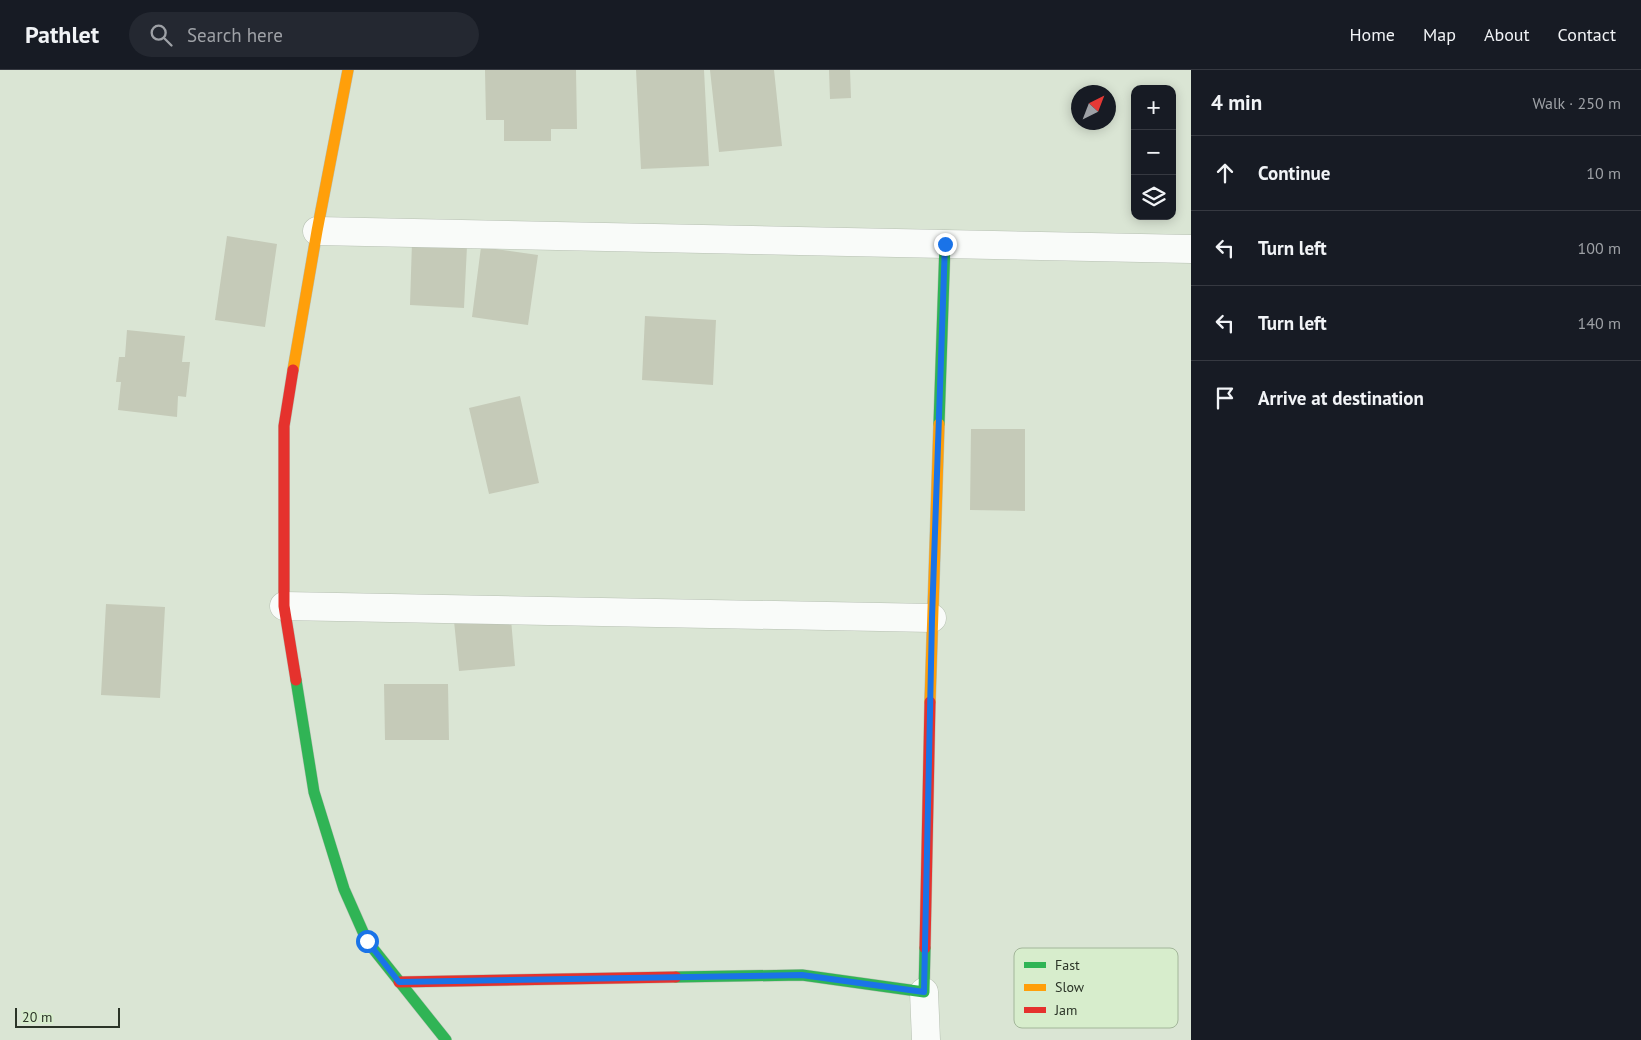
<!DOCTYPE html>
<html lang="en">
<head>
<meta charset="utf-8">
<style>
	:root { --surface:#171b24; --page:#242831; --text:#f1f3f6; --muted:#9ea1a6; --line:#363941 }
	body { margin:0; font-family:"PT Sans",sans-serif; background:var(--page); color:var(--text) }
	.controls { position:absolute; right:15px; top:15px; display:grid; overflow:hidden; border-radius:10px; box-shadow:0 2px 12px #0003 }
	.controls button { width:45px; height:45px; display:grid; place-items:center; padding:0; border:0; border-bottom:1px solid var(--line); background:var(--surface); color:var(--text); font:25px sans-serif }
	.compass { position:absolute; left:1071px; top:15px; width:45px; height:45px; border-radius:50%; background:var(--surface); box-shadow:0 2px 12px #0003; rotate:42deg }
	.scale { position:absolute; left:15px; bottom:12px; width:105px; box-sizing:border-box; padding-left:5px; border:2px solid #2b3427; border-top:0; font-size:14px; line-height:18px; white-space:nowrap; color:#2b3427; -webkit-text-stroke:4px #d7edcc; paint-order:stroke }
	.stop { position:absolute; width:15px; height:15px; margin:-11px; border:4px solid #1a73e8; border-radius:50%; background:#fff }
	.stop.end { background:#1a73e8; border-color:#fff; box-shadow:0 1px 5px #0008 }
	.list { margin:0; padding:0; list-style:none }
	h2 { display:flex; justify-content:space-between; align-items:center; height:65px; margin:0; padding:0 20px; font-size:21px }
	h2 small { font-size:16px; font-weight:400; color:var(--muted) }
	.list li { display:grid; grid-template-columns:32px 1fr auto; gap:15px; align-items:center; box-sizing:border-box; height:75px; padding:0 20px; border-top:1px solid var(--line) }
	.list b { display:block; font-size:19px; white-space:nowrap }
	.list em { font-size:16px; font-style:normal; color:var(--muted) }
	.icon { flex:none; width:28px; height:28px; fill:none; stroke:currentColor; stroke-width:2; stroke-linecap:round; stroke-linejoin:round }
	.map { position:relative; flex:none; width:1191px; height:970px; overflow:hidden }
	header { display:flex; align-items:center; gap:30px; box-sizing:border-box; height:70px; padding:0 25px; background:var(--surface); border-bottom:1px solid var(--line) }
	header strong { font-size:24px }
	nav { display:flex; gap:28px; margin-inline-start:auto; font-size:18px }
	.search { width:350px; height:45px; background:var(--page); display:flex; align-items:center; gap:12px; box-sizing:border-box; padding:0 18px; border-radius:28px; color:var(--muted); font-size:19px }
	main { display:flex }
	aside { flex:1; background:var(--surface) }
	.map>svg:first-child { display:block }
	.building { fill:#c5cab8 }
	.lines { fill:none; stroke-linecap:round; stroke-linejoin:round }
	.street-casing { stroke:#b7c0b3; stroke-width:29 }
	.fast-casing { stroke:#b7c0b3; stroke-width:12 }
	.slow-casing { stroke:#b7c0b3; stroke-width:12 }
	.jam-casing { stroke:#b7c0b3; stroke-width:12 }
	.street { stroke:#f9fbf9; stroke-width:28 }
	.fast { stroke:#30b455; stroke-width:11 }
	.slow { stroke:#ff9f0a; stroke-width:11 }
	.jam { stroke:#e5322d; stroke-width:11 }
	.route { stroke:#1a73e8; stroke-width:6 }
	.key { fill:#d7edcc; stroke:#a3b69a; stroke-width:1 }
	.key-label { font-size:14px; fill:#2b3427 }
</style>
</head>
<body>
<header>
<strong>Pathlet</strong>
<div class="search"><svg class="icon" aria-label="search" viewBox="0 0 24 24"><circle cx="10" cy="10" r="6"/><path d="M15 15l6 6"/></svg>Search here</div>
<nav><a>Home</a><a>Map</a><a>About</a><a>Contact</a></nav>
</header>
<main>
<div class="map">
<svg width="1191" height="970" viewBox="0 0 1191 970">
	<rect width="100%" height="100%" fill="#dae5d4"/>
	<path class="building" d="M485,0H576L577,59H551V71H504V50H486Z
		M636,0H704L709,96L641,99Z
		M710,0H774L782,76L719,82Z
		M829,0H850L851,28L830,29Z
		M227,166L277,174L265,257L215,250Z
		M412,172L467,176L464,238L410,235Z
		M481,177L538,185L528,255L472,247Z
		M645,246L716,250L713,315L642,310Z
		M127,260L185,266L182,292H190L186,327L178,326L177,347L118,340L121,312H116L119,287H125Z
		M520,326L539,413L489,424L469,338Z
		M971,359H1025V441L970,440Z
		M509,526L515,596L459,601L452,531Z
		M106,534L165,537L160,628L101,625Z
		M384,614H448L449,670H385Z"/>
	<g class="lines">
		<g class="street-casing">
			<path id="street" d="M317,161L1191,179
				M284,536L932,548
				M924,922L926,970"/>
		</g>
		<g class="fast-casing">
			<path id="fast" d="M939,354L945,174
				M296,610L314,722L344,819L367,871L446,970
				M676,907L802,905L924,922L925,878"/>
		</g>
		<g class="slow-casing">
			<path id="slow" d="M293,300L317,161L348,0
				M930,632L939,354"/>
		</g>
		<g class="jam-casing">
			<path id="jam" d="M293,300L284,356V536L296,610
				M925,878L930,632
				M399,912L676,907"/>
		</g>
		<use href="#street" class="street"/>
		<use href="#fast" class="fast"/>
		<use href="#slow" class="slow"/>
		<use href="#jam" class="jam"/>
	</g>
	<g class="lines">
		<path class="route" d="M367,871L399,912L802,905L924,922L932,548L945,174"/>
	</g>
	<rect x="1014" y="878" width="164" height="80" rx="8" class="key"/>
	<rect x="1024" y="892" width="22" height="6" fill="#30b455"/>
	<rect x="1024" y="914" width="22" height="7" fill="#ff9f0a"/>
	<rect x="1024" y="937" width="22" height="6" fill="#e5322d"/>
	<g class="key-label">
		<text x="1055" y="900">Fast</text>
		<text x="1055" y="922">Slow</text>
		<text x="1055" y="945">Jam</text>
	</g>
</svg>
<div class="controls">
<button>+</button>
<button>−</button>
<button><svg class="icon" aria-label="layers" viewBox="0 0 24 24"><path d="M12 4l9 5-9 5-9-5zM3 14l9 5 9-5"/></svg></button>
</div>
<svg class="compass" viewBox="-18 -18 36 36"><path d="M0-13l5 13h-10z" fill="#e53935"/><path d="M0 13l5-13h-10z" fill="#9ea1a6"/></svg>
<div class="scale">20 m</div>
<div class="stop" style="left:367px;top:871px"></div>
<div class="stop end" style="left:945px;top:174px"></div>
</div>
<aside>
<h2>4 min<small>Walk · 250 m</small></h2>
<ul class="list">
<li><svg class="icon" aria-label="ahead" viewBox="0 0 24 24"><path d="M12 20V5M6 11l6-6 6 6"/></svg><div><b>Continue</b></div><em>10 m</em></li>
<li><svg class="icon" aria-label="left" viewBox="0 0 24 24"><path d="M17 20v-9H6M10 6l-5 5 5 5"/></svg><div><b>Turn left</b></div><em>100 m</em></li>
<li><svg class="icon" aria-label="left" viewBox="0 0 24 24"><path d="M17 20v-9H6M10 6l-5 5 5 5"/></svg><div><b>Turn left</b></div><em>140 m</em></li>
<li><svg class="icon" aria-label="arrive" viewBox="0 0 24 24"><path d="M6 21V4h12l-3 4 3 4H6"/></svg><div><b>Arrive at destination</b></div></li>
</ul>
</aside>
</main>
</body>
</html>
